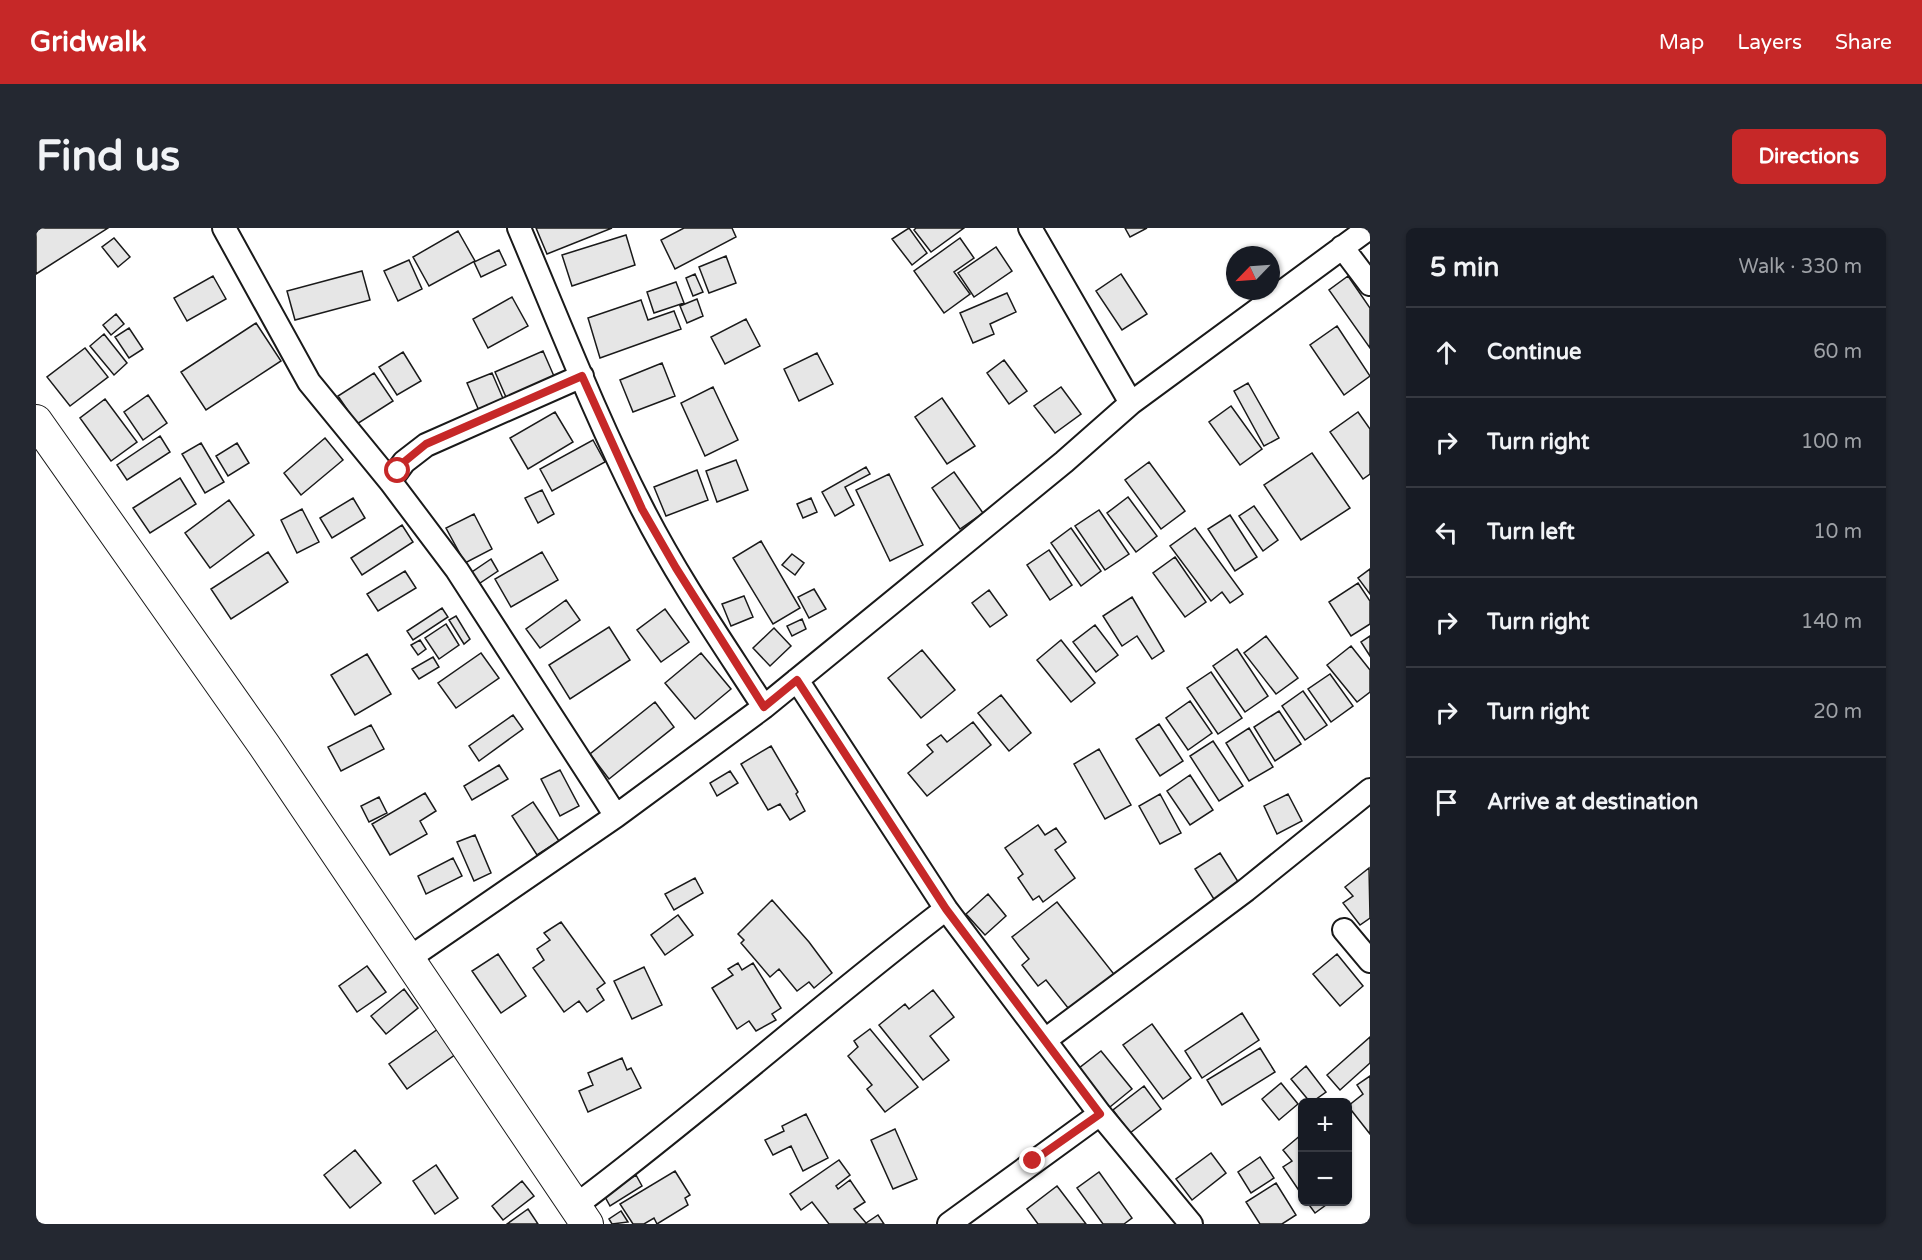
<!DOCTYPE html>
<html lang="en">
<head>
<meta charset="utf-8">
<style>
	:root { --surface:#171b24; --page:#242831; --text:#f1f3f6; --muted:#9ea1a6; --line:#363941; --accent:#c62828 }
	body { margin:0; font-family:"Varela Round",sans-serif; background:var(--page); color:var(--text) }
	.controls { position:absolute; right:18px; bottom:18px; display:grid; overflow:hidden; border-radius:9px; box-shadow:0 2px 4px #0004 }
	.controls button { width:54px; height:54px; display:grid; place-items:center; padding:0; border:0; border-bottom:2px solid var(--line); background:var(--surface); color:var(--text); font:30px sans-serif }
	.compass { position:absolute; left:1190px; top:18px; width:54px; height:54px; border-radius:50%; background:var(--surface); box-shadow:0 2px 4px #0004; rotate:245deg }
	.stop { position:absolute; width:18px; height:18px; margin:-14px; border:4px solid #c62828; border-radius:50%; background:#fff }
	.stop.end { background:#c62828; border-color:#fff; box-shadow:0 2px 6px #0008 }
	.list { margin:0; padding:0; list-style:none }
	h2 { display:flex; justify-content:space-between; align-items:center; height:78px; margin:0; padding:0 24px; font-size:26px }
	h2 small { font-size:20px; font-weight:400; color:var(--muted) }
	.list li { display:grid; grid-template-columns:39px 1fr auto; gap:18px; align-items:center; box-sizing:border-box; height:90px; padding:0 24px; border-top:2px solid var(--line) }
	.list b { display:block; font-size:22px; white-space:nowrap }
	.list em { font-size:20px; font-style:normal; color:var(--muted) }
	.icon { flex:none; width:33px; height:33px; fill:none; stroke:currentColor; stroke-width:2; stroke-linecap:round; stroke-linejoin:round }
	.map { position:relative; flex:none; width:1334px; height:996px; overflow:hidden; border-radius:9px }
	header { display:flex; align-items:center; gap:36px; box-sizing:border-box; height:84px; padding:0 30px; background:var(--accent); color:#fff }
	header strong { font-size:28px }
	nav { display:flex; gap:33px; margin-inline-start:auto; font-size:21px }
	.intro { display:flex; align-items:center; justify-content:space-between; box-sizing:border-box; height:144px; padding:0 36px }
	h1 { margin:0; font-size:42px }
	.button { padding:15px 27px; border-radius:9px; background:var(--accent); color:#fff; font-size:21px; font-weight:700 }
	main { display:flex; gap:36px; padding:0 36px }
	aside { flex:1; background:var(--surface); border-radius:9px; box-shadow:0 2px 4px #0004 }
	.map>svg:first-child { display:block }
	.building { fill:#e6e6e6; stroke:#1a1a1a; stroke-width:1.5 }
	.lines { fill:none; stroke-linecap:round; stroke-linejoin:round }
	.street-casing { stroke:#1a1a1a; stroke-width:26 }
	.secondary-casing { stroke:#1a1a1a; stroke-width:34 }
	.street { stroke:#fff; stroke-width:22 }
	.secondary { stroke:#fff; stroke-width:32 }
	.route { stroke:#c62828; stroke-width:8 }
</style>
</head>
<body>
<header>
<strong>Gridwalk</strong>
<nav><a>Map</a><a>Layers</a><a>Share</a></nav>
</header>
<div class="intro"><h1>Find us</h1><a class="button">Directions</a></div>
<main>
<div class="map">
<svg width="1334" height="996" viewBox="0 0 1334 996">
	<rect width="100%" height="100%" fill="#fff"/>
	<path class="building" d="M0,0H72L0,46Z
		M500,0H576L511,26Z
		M648,0H696L700,9L639,41L625,12Z
		M873,0L891,25L876,37L856,11Z
		M880,0H928L895,24L878,2Z
		M1089,0H1111L1094,9Z
		M422,3L439,33L393,58L377,29Z
		M590,7L599,37L536,58L526,27Z
		M78,10L94,29L82,39L66,19Z
		M924,10L938,30L918,44L934,66L908,85L878,43Z
		M960,19L976,43L938,69L922,45Z
		M463,22L470,37L445,49L438,34Z
		M690,28L700,55L673,65L663,39Z
		M373,32L386,61L362,73L348,43Z
		M326,43L334,72L259,92L251,63Z
		M659,46L667,64L657,68L650,50Z
		M1085,46L1111,86L1086,102L1060,63Z
		M177,48L190,71L151,93L138,70Z
		M1312,48L1334,80V120L1293,62Z
		M640,54L648,75L618,85L611,64Z
		M971,65L980,84L954,96L958,106L937,115L924,85Z
		M476,69L492,98L452,120L437,91Z
		M661,71L667,88L651,95L644,78Z
		M605,72L612,92L638,83L645,101L564,130L552,90Z
		M80,86L88,96L75,107L67,97Z
		M710,91L724,118L689,136L675,109Z
		M220,95L245,133L170,182L145,144Z
		M1301,98L1334,148L1308,167L1274,117Z
		M93,100L107,121L93,130L79,109Z
		M68,106L91,135L78,147L54,118Z
		M49,120L72,149L34,178L11,149Z
		M507,123L521,155L473,176L459,144Z
		M367,124L385,153L361,167L343,139Z
		M781,125L797,156L763,173L748,141Z
		M968,132L991,163L973,176L951,145Z
		M626,135L639,168L597,184L584,152Z
		M338,145L357,173L321,196L302,168Z
		M456,145L469,175L444,185L431,155Z
		M1212,155L1243,210L1228,218L1198,163Z
		M677,159L702,212L669,228L645,175Z
		M1025,159L1045,186L1019,205L998,178Z
		M112,167L131,195L107,212L88,184Z
		M906,170L939,218L911,236L879,189Z
		M69,171L101,214L75,233L44,190Z
		M1195,178L1226,221L1204,237L1173,194Z
		M519,184L537,214L492,241L474,210Z
		M1322,184L1334,201V246L1327,251L1294,204Z
		M124,208L134,224L91,252L81,237Z
		M289,210L307,232L265,267L248,245Z
		M557,212L569,234L516,263L504,241Z
		M165,215L188,254L169,265L146,226Z
		M201,215L213,235L192,248L180,228Z
		M1276,225L1314,280L1265,312L1228,257Z
		M700,232L712,262L681,274L670,243Z
		M1113,234L1149,283L1125,301L1089,252Z
		M830,239L834,246L809,259L818,277L799,288L786,264Z
		M661,242L672,272L630,288L618,259Z
		M918,244L947,285L924,301L896,260Z
		M853,246L887,317L854,333L820,262Z
		M144,250L160,276L114,305L97,280Z
		M506,262L518,286L502,295L489,270Z
		M1092,269L1121,308L1100,324L1071,285Z
		M317,270L329,290L296,310L284,290Z
		M775,270L781,284L767,290L761,276Z
		M193,272L218,307L174,340L149,305Z
		M1218,278L1242,312L1227,323L1203,288Z
		M266,281L283,314L261,325L245,292Z
		M1063,282L1093,326L1069,342L1039,298Z
		M438,286L456,321L429,335L410,300Z
		M1194,287L1221,329L1199,343L1172,301Z
		M366,297L377,314L326,347L315,330Z
		M1035,300L1065,343L1045,358L1015,315Z
		M1159,300L1207,366L1194,375L1186,364L1175,373L1134,318Z
		M725,313L764,380L737,396L697,330Z
		M1013,322L1036,357L1014,372L991,337Z
		M232,324L252,354L195,391L175,361Z
		M506,324L522,352L475,379L459,351Z
		M756,326L768,335L759,347L746,337Z
		M1139,329L1170,374L1149,389L1117,345Z
		M455,331L462,343L441,357L433,346Z
		M1334,341V366L1322,350Z
		M369,343L380,360L342,383L331,366Z
		M1322,355L1334,373V396L1315,408L1293,374Z
		M778,361L790,381L773,390L762,369Z
		M953,362L971,387L954,399L936,375Z
		M708,368L717,389L695,398L686,376Z
		M1096,369L1128,423L1116,431L1101,408L1086,418L1067,388Z
		M530,372L544,392L504,420L490,401Z
		M406,380L412,389L377,412L371,403Z
		M629,381L653,414L625,434L601,402Z
		M420,388L434,411L428,416L413,392Z
		M766,391L770,401L756,408L751,398Z
		M410,396L423,417L403,431L389,410Z
		M1059,397L1082,427L1060,444L1037,414Z
		M573,399L594,432L534,471L513,437Z
		M738,400L755,418L734,438L717,420Z
		M1230,408L1262,450L1240,466L1208,425Z
		M1334,408V428L1325,414Z
		M384,412L390,421L382,427L375,417Z
		M1025,412L1059,455L1035,474L1001,432Z
		M1315,418L1334,442V464L1321,474L1291,437Z
		M1201,421L1232,468L1209,484L1177,438Z
		M886,422L919,462L885,490L852,450Z
		M445,425L463,450L420,480L402,455Z
		M665,425L695,461L659,491L629,455Z
		M331,426L355,466L319,487L295,447Z
		M397,429L403,439L383,451L376,441Z
		M1175,444L1206,490L1182,506L1151,460Z
		M1294,446L1317,478L1295,494L1272,461Z
		M1267,463L1291,497L1269,512L1246,478Z
		M965,467L995,505L973,523L942,485Z
		M1154,473L1176,505L1152,522L1130,490Z
		M619,474L638,499L573,551L554,526Z
		M1243,483L1265,516L1239,533L1218,499Z
		M477,487L487,501L443,533L433,518Z
		M937,494L955,517L891,568L872,545L897,524L891,517L905,507L911,514Z
		M1123,496L1147,533L1124,548L1100,511Z
		M335,497L348,521L305,543L292,519Z
		M1213,500L1237,539L1213,553L1190,515Z
		M1177,513L1207,558L1183,573L1154,528Z
		M735,518L762,564L760,566L769,583L754,592L744,576L732,582L705,536Z
		M1063,521L1095,577L1069,591L1038,536Z
		M463,537L472,551L436,572L428,558Z
		M524,542L543,578L524,588L505,551Z
		M694,543L702,555L681,568L674,555Z
		M1154,547L1177,582L1154,597L1131,563Z
		M389,565L400,583L384,593L391,606L354,627L336,596Z
		M1124,566L1145,605L1124,616L1103,578Z
		M1252,566L1266,593L1241,606L1228,578Z
		M343,569L351,585L333,594L325,578Z
		M497,574L523,613L501,627L476,588Z
		M1002,597L1009,607L1020,600L1030,614L1019,622L1039,650L1007,674L1003,668L997,672L982,650L987,646L969,620Z
		M439,607L455,645L438,653L421,614Z
		M1184,625L1206,660L1181,676L1159,641Z
		M417,630L426,648L390,666L382,648Z
		M1333,640L1334,690L1324,697L1307,675L1317,668L1309,659Z
		M659,650L667,665L638,682L629,666Z
		M952,666L970,688L949,707L930,686Z
		M736,672L773,714L796,745L778,760L773,754L761,763L743,741L734,749L705,715L708,712L702,706Z
		M1021,674L1081,750L1036,785L1010,752L1002,758L986,737L993,731L976,709Z
		M642,687L657,707L629,727L615,707Z
		M525,694L569,755L561,761L568,772L551,784L543,773L528,784L497,740L508,732L501,721L514,712L508,705Z
		M462,726L490,768L465,785L436,743Z
		M1301,726L1327,758L1304,778L1277,746Z
		M702,735L706,742L717,735L745,780L736,786L740,792L720,803L713,793L701,801L676,760L697,747L692,741Z
		M331,738L350,764L321,784L303,758Z
		M608,739L626,777L596,791L578,753Z
		M368,761L382,780L350,806L335,788Z
		M897,762L918,789L894,808L913,832L887,852L843,797L869,776L873,781Z
		M1206,785L1223,812L1166,850L1149,823Z
		M1116,796L1155,850L1127,871L1087,817Z
		M402,801L420,826L371,861L353,836Z
		M834,801L882,859L849,884L831,861L836,857L812,828L822,819L818,813Z
		M1334,809V835L1304,862L1291,847Z
		M1224,820L1239,844L1186,877L1171,852Z
		M1065,823L1096,861L1069,883L1038,844Z
		M586,830L591,842L595,840L605,860L552,884L543,863L557,857L552,845Z
		M1270,838L1290,864L1276,874H1274L1255,851Z
		M1334,848V906L1312,878L1327,866L1321,857Z
		M1245,855L1262,876L1243,892L1226,871Z
		M1108,858L1125,881L1094,905L1077,882Z
		M770,886L792,930L767,943L755,918L737,927L729,912L748,903L746,898Z
		M859,901L881,951L857,961L835,912Z
		M1266,906V967L1247,939L1256,933L1247,922Z
		M319,922L345,955L314,980L288,947Z
		M1175,925L1190,945L1156,972L1140,951Z
		M1224,929L1238,950L1215,965L1202,944Z
		M803,932L814,947L800,958L802,961L814,952L829,974L818,981L830,995L842,987L848,996H793L776,974L765,982L754,966Z
		M400,937L422,970L399,986L377,953Z
		M639,943L654,967L649,970L652,977L621,996L618,990L608,996H597L584,976Z
		M1063,944L1096,990L1088,996H1067L1041,960Z
		M600,947L606,958L574,978L568,967Z
		M486,953L498,968L467,992L456,978Z
		M1240,955L1260,987L1246,996H1224L1210,974Z
		M1021,958L1050,996H1002L991,981Z
		M1271,974H1294L1279,985Z
		M492,981L502,996H471Z
		M585,983L592,994L576,996L573,991Z"/>
	<g class="lines">
		<g class="street-casing">
			<path id="street" d="M188,0L273,154L354,253L421,342L580,588
				M483,0C523,94 560,190 606,280C641,349 686,414 728,479
				M994,0L1095,175
				M1306,19L1334,56
				M354,253L368,234L390,217L546,148
				M761,452L910,681L1064,886L1155,996
				M1308,702L1334,733
				M372,731L580,588L728,479L1028,234L1095,175L1333,0
				M1009,812L1210,662L1334,562
				M539,978C666,883 784,777 910,681
				M913,996L1064,886"/>
		</g>
		<g class="secondary-casing">
			<path id="secondary" d="M0,193L228,517L551,996"/>
		</g>
		<use href="#street" class="street"/>
		<use href="#secondary" class="secondary"/>
	</g>
	<g class="lines">
		<path class="route" d="M362,243L368,234L390,216L546,148L606,281L640,340L728,479L761,452L910,681L1064,886L997,933"/>
	</g>
</svg>
<div class="controls">
<button>+</button>
<button>−</button>
</div>
<svg class="compass" viewBox="-18 -18 36 36"><path d="M0-13l5 13h-10z" fill="#e53935"/><path d="M0 13l5-13h-10z" fill="#9ea1a6"/></svg>
<div class="stop" style="left:362px;top:243px"></div>
<div class="stop end" style="left:997px;top:933px"></div>
</div>
<aside>
<h2>5 min<small>Walk · 330 m</small></h2>
<ul class="list">
<li><svg class="icon" aria-label="ahead" viewBox="0 0 24 24"><path d="M12 20V5M6 11l6-6 6 6"/></svg><div><b>Continue</b></div><em>60 m</em></li>
<li><svg class="icon" aria-label="right" viewBox="0 0 24 24"><path d="M7 20v-9h11M14 6l5 5-5 5"/></svg><div><b>Turn right</b></div><em>100 m</em></li>
<li><svg class="icon" aria-label="left" viewBox="0 0 24 24"><path d="M17 20v-9H6M10 6l-5 5 5 5"/></svg><div><b>Turn left</b></div><em>10 m</em></li>
<li><svg class="icon" aria-label="right" viewBox="0 0 24 24"><path d="M7 20v-9h11M14 6l5 5-5 5"/></svg><div><b>Turn right</b></div><em>140 m</em></li>
<li><svg class="icon" aria-label="right" viewBox="0 0 24 24"><path d="M7 20v-9h11M14 6l5 5-5 5"/></svg><div><b>Turn right</b></div><em>20 m</em></li>
<li><svg class="icon" aria-label="arrive" viewBox="0 0 24 24"><path d="M6 21V4h12l-3 4 3 4H6"/></svg><div><b>Arrive at destination</b></div></li>
</ul>
</aside>
</main>
</body>
</html>
